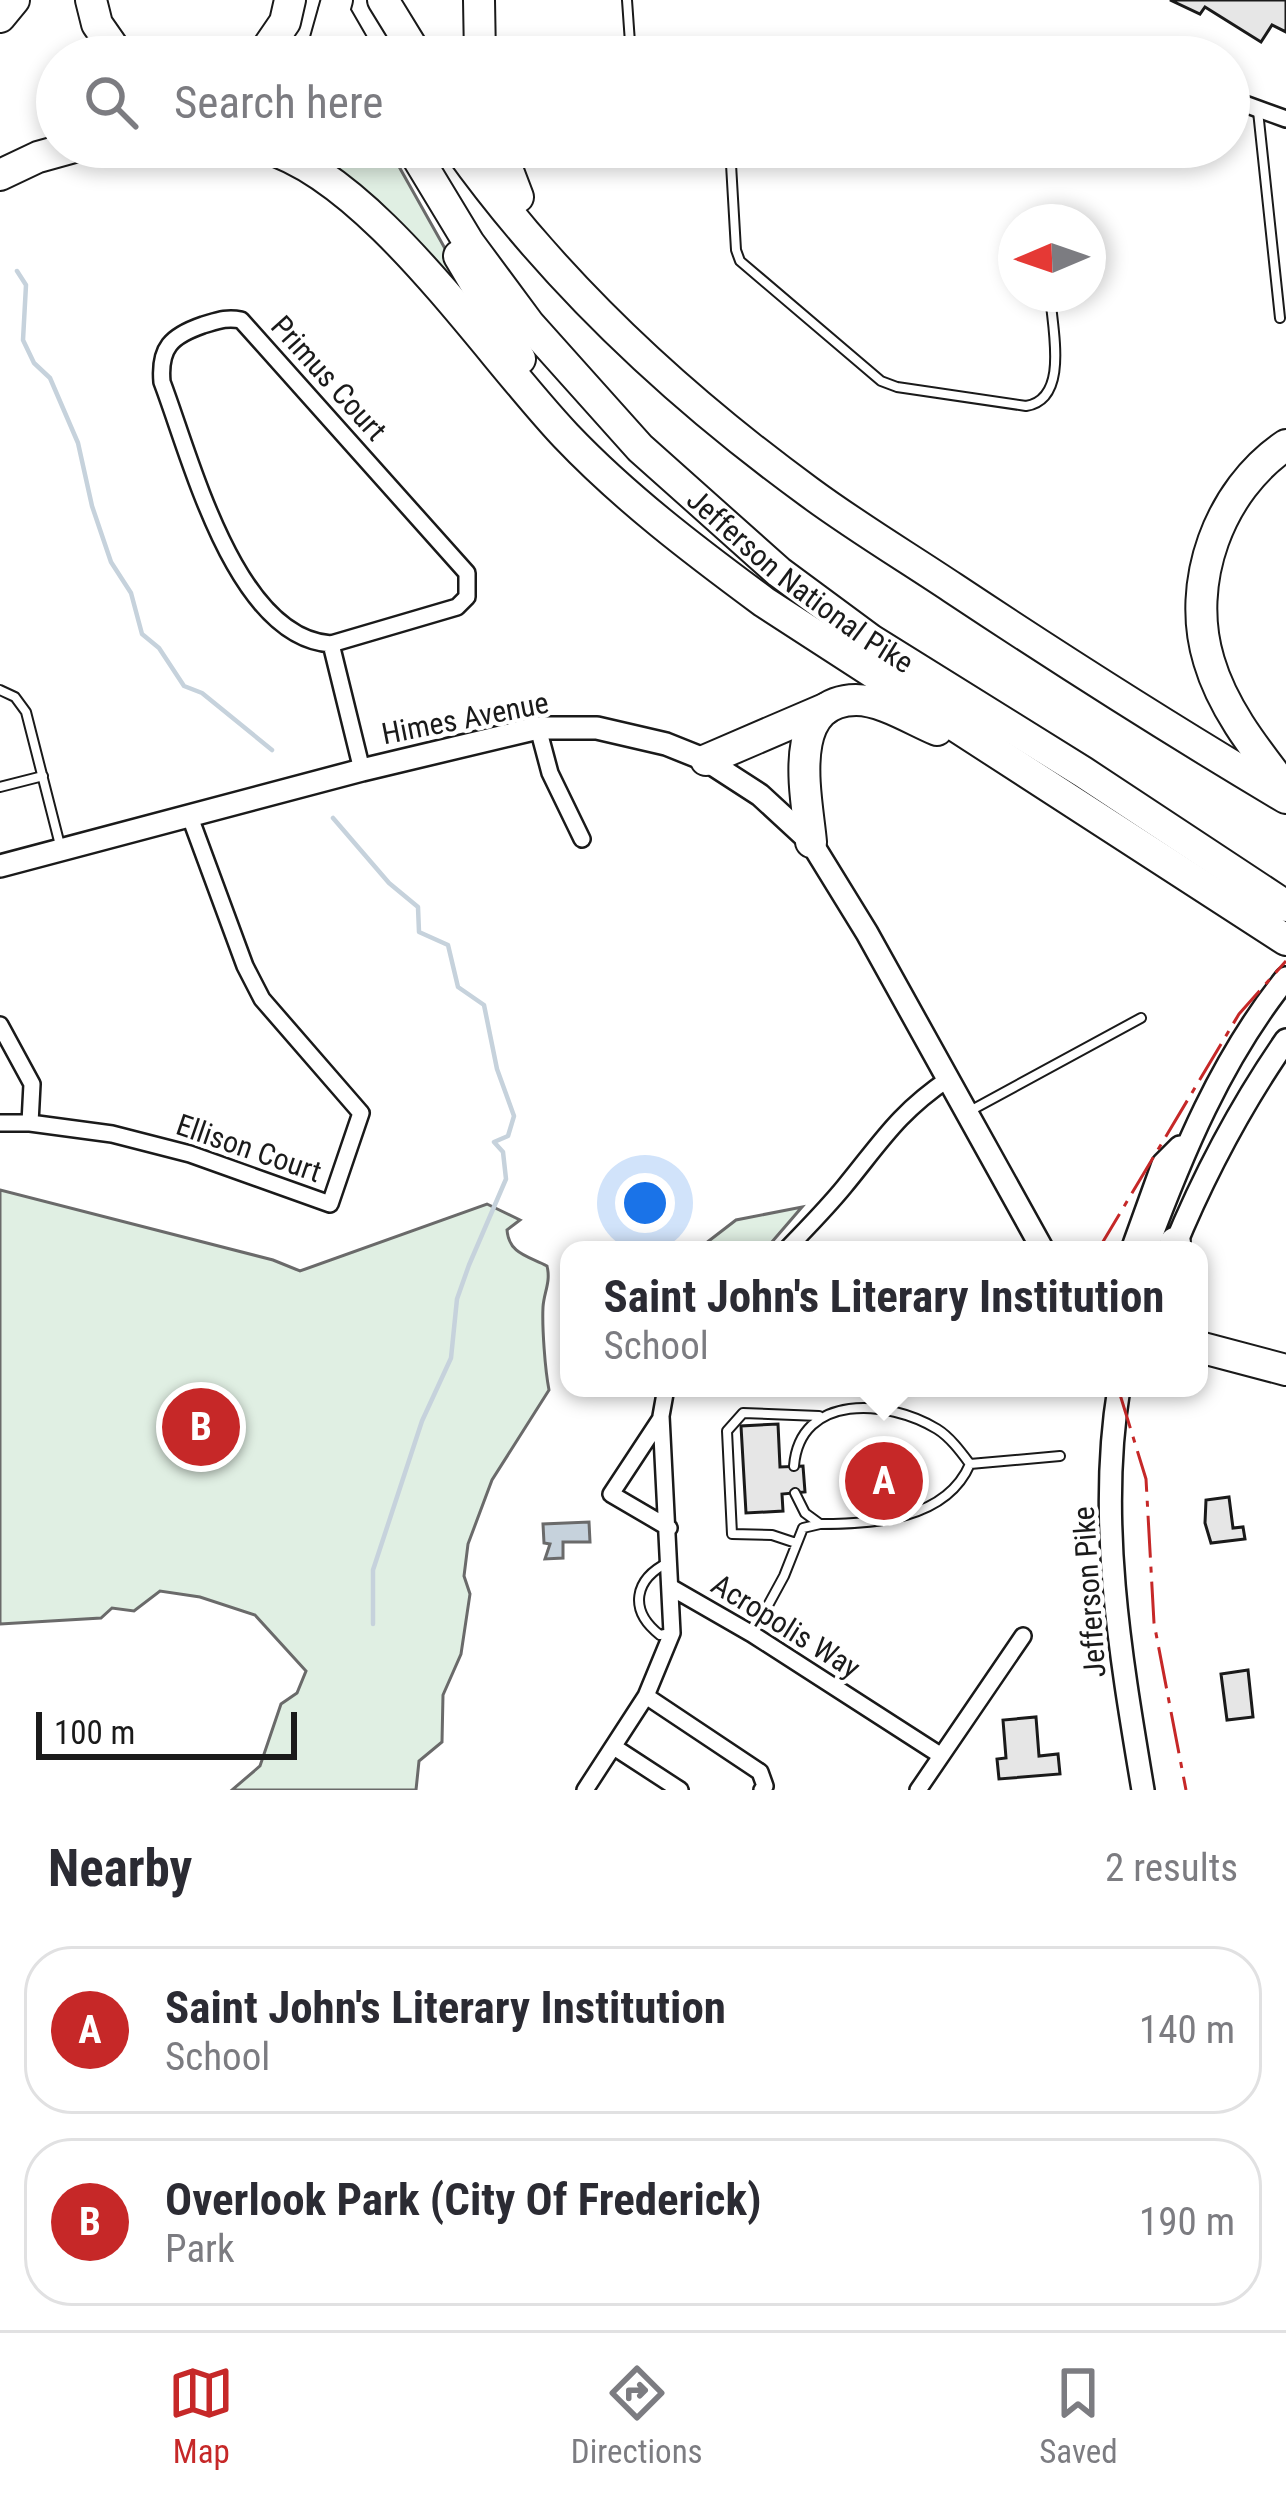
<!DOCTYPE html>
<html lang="en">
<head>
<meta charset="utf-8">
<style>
	:root { --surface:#fff; --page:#f7f7f7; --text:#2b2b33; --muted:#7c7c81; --line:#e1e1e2; --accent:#c62828 }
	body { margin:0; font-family:"Roboto Condensed",sans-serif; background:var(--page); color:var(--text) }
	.compass { position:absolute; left:998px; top:204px; width:108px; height:108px; border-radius:50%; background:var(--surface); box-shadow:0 6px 18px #0003; rotate:268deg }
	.scale { position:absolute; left:36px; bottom:30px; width:261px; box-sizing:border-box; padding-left:12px; border:6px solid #1a1a1a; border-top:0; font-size:33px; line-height:42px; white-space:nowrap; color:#1a1a1a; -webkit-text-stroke:9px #fff; paint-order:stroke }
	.you { position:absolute; left:645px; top:1203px; width:42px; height:42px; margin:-30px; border:9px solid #fff; border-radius:50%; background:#1a73e8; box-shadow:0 0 0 18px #1a73e833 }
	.badge { display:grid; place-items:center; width:78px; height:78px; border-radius:50%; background:var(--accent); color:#fff; font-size:39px; font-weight:700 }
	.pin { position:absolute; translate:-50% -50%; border:6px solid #fff; box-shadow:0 3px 12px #0006 }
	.popup { position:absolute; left:560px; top:1241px; width:648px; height:156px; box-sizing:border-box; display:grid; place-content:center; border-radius:24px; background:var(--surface); filter:drop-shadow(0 3px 9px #0005); font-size:39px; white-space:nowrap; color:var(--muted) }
	.popup b { font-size:45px; color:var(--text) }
	.popup::after { content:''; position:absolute; left:50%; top:100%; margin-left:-24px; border:24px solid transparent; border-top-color:var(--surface) }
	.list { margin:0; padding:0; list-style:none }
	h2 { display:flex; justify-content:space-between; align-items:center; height:156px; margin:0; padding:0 48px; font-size:51px }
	h2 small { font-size:39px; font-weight:400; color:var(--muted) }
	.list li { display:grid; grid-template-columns:78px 1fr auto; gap:36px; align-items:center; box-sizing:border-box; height:168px; margin:0 24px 24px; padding:0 24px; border:3px solid var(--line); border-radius:48px }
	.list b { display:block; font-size:45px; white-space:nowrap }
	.list p { margin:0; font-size:39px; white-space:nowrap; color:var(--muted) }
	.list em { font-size:39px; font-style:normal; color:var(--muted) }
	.icon { flex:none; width:66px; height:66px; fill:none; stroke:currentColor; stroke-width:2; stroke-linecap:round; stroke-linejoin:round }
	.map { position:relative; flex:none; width:1286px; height:1790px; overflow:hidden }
	.search { position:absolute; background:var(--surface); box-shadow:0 6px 18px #0003; left:36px; right:36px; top:36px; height:132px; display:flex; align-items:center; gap:30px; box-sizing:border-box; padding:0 42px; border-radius:66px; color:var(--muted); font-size:45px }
	.sheet { height:540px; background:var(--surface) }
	nav { display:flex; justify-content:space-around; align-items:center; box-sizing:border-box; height:168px; border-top:3px solid var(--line); background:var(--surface); font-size:33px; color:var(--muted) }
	nav a { display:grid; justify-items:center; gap:6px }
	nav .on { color:var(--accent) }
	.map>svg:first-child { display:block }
	.green { fill:#e0efe3; stroke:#6a6a6a; stroke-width:3 }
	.water { fill:#c6d2dc; stroke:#6a6a6a; stroke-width:3 }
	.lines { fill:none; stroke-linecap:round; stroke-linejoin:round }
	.stream { stroke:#c6d2dc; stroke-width:4.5 }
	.building { fill:#e6e6e6; stroke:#1a1a1a; stroke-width:3 }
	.lane-casing { stroke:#1a1a1a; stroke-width:12 }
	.street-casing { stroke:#1a1a1a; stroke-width:20 }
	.secondary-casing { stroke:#1a1a1a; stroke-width:26 }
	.highway-casing { stroke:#1a1a1a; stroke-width:34 }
	.lane { stroke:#fff; stroke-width:8 }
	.street { stroke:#fff; stroke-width:15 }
	.secondary { stroke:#fff; stroke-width:21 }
	.highway { stroke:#fff; stroke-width:30 }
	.power { stroke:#c62828; stroke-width:3; stroke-dasharray:42 9 6 9; stroke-linecap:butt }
	.labels { text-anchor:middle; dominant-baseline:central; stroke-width:9; stroke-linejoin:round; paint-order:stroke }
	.street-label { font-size:30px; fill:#1a1a1a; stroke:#fff }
</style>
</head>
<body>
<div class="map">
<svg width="1286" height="1790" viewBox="0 0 1286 1790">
	<rect width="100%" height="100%" fill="#fff"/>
	<path class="green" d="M283,147H388L502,350Z
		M0,1190L273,1260L300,1271L487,1204L520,1220L507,1230C509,1254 528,1256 547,1266C551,1282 544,1292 543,1307C542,1328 545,1369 549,1390L492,1480L468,1544L464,1576L470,1594L461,1654L443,1695L442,1742L419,1761L416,1790H232L260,1766L281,1704L297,1693L306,1671L255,1615L200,1597L160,1591L134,1611L112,1608L101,1618L0,1624Z
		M802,1207L765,1250H697L736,1220Z"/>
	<path class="water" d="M589,1522L590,1542H563V1558L545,1559L550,1544L544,1543L543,1524Z"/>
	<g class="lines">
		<path class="stream" d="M17,271L26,285L23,340L34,363L50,378L78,443L92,506L111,562L131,593L142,634L159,648L184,686L202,693L272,750
			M333,818L389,883L418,907L419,932L448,945L458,987L484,1005L497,1069L514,1116L508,1136L494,1142L503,1152L506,1179L469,1265L457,1299L451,1358L422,1421L373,1570V1624"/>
	</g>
	<path class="building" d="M1170,0H1286V32L1272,25L1261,42L1205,7L1200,14Z
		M778,1424L780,1467L803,1466L805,1492L782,1494L783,1511L746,1513L741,1426Z
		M1229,1497L1233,1528L1243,1527L1245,1539L1211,1543L1205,1523L1206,1500Z
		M1248,1670L1253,1717L1227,1720L1221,1674Z
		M1036,1717L1039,1756L1058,1754L1060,1774L999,1779L997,1759L1006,1758L1003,1720Z"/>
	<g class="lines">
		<g class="lane-casing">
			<path id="lane" d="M627,0L631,57
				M1258,111L1280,318
				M730,147L736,250L740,261L881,381L897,387L1026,406C1070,399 1052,328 1050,294
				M0,690L15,697L26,712L61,849
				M0,787L43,776
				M968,1112L1141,1018
				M970,1464L1060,1456
				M794,1466C800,1393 888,1399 937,1429C950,1437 961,1452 970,1464C946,1520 874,1524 820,1524L805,1513L795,1493
				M796,1543L772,1535L732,1534L727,1431L743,1413L819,1416
				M669,1562C634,1579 628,1610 660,1635L670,1633
				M753,1633L784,1576L803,1528L820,1524"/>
		</g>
		<g class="street-casing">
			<path id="street" d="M1231,99L1286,119
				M331,644L457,607L467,597V573L241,320C226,317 217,321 203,325C171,336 159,348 162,382C191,458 235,638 331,644L362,770
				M538,728L550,773L582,839
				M0,1025L32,1084L30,1123L112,1134L190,1154L330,1204L361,1113L262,999L245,966L190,817
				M0,1123H30
				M786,1250C806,1229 826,1209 844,1187C881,1142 898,1113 948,1079
				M661,1418L611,1494L669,1528
				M672,1588L752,1634L940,1755
				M646,1696L760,1772L765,1786L762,1790
				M614,1747L680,1790
				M585,1790L646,1696L672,1633L661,1416L666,1388
				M918,1790L1023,1636"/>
		</g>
		<g class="secondary-casing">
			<path id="secondary" d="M0,866L362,770L538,728H597L666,744L706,760L760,795L811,842L867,933L1043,1250
				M1132,1250L1163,1164L1180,1147
				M1146,1250C1182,1154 1221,1059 1286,978
				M1173,1250C1203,1177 1241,1105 1286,1040
				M1119,1388C1097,1521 1121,1659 1143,1790"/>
		</g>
		<g class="highway-casing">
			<g id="highway">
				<path d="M91,0L97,24L120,57"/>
				<path d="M383,0L418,57"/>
				<path d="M479,0L480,57"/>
				<path d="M334,12L360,57"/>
				<path d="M0,17L14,0"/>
				<path d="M261,57L285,22L290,0"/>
				<path d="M321,57L337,0"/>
				<path d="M263,147C372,177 487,353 566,436C625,498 695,551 764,602L1286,940"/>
				<path id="s1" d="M411,147L469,243L529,324L640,448L779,572L871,640L1083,772L1286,906"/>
				<path d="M458,147C553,280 676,395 809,492C855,526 905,556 953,588C1063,661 1173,731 1286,798"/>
				<path d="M499,147L518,197"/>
				<path d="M0,175L38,157L74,147"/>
				<path d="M459,256L520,359"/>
				<path d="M1286,445C1219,490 1185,583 1209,661C1223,709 1256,750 1286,789"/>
				<path d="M706,760L827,708"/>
				<path d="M811,842C807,797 784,701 856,700C882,700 913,720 937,730"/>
				<path d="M1175,1250V1243"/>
				<path d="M1199,1347L1286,1370"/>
			</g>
		</g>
		<use href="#lane" class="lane"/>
		<use href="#street" class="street"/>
		<use href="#secondary" class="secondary"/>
		<use href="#highway" class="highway"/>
		<path class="power" d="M1098,1250L1239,1014L1286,961
			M1118,1388L1146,1479L1154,1623L1186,1790"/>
	</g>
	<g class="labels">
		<g class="street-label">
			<text transform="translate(329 378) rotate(48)">Primus Court</text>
			<text stroke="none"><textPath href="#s1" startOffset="588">Jefferson National Pike</textPath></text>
			<text transform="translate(465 718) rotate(-11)">Himes Avenue</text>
			<text transform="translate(249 1148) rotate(19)">Ellison Court</text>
			<text transform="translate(1089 1592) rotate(-94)">Jefferson Pike</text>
			<text transform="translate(786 1626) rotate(32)">Acropolis Way</text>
		</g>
	</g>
</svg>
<svg class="compass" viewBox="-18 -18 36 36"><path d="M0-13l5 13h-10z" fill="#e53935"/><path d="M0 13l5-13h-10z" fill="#7c7c81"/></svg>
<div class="scale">100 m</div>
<div class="you"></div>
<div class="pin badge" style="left:884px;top:1481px">A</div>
<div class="popup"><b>Saint John's Literary Institution</b>School</div>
<div class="pin badge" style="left:201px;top:1427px">B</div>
<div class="search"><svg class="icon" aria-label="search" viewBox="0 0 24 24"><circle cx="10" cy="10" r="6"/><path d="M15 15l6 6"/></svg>Search here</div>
</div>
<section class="sheet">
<h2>Nearby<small>2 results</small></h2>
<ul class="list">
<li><span class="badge">A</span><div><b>Saint John's Literary Institution</b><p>School</p></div><em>140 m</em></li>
<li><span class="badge">B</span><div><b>Overlook Park (City Of Frederick)</b><p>Park</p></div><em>190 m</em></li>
</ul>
</section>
<nav>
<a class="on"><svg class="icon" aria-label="map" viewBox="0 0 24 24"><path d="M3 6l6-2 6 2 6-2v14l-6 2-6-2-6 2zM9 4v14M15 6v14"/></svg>Map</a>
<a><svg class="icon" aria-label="directions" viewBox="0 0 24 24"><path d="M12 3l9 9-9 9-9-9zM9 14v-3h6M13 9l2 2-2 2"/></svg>Directions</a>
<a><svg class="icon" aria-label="saved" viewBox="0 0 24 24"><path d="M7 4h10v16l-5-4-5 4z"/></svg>Saved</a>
</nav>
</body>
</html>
